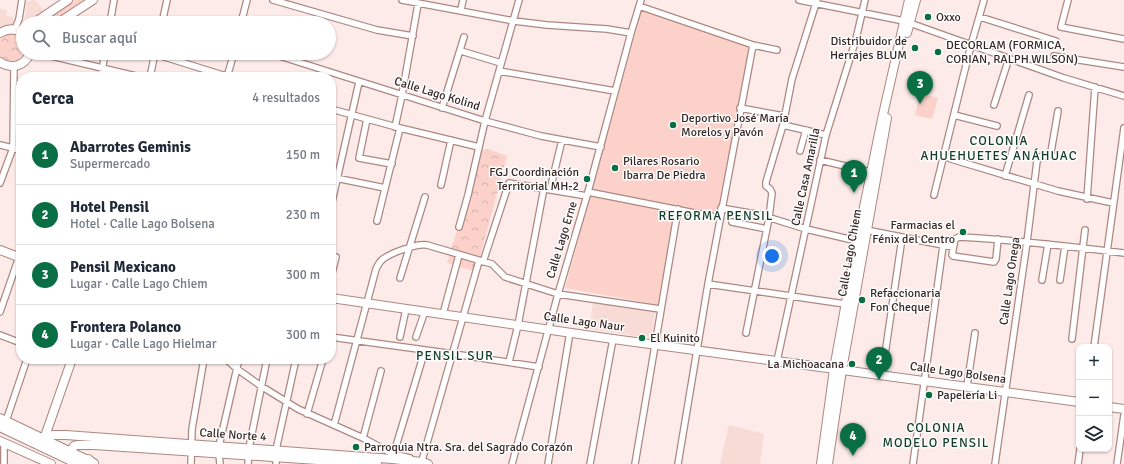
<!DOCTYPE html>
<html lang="es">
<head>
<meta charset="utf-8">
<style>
	:root { --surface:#fff; --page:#f6f6f7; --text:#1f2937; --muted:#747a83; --line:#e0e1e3; --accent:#0a6e44 }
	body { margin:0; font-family:Signika,sans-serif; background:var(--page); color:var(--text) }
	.controls { position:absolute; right:12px; bottom:12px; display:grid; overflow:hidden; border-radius:8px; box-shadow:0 1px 3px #0004 }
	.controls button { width:36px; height:36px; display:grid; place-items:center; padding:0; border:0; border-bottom:1px solid var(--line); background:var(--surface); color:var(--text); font:20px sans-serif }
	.you { position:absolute; left:772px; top:256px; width:14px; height:14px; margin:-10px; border:3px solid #fff; border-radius:50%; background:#1a73e8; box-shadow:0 0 0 6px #1a73e833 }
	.badge { display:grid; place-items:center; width:26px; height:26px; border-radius:50%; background:var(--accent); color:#fff; font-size:13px; font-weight:700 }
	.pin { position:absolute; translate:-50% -33px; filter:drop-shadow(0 1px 2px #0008) }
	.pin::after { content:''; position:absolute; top:21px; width:14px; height:12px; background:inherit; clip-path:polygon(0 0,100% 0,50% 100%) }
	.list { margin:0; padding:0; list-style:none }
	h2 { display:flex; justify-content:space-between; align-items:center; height:52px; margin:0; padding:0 16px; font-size:17px }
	h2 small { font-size:13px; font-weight:400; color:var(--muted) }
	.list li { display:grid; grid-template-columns:26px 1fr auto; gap:12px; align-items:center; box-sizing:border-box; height:60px; padding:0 16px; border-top:1px solid var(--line) }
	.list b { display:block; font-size:15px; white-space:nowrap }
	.list p { margin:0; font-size:13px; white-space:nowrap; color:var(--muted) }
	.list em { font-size:13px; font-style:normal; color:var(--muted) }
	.icon { flex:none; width:22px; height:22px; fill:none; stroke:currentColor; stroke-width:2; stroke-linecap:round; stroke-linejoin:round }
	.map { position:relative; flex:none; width:1124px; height:464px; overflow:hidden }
	.search { position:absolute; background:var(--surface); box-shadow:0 1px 3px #0004; left:16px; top:16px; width:320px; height:44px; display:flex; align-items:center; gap:10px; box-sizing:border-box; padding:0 14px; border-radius:22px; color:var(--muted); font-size:15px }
	.panel { position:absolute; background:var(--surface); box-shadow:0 1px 3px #0004; left:16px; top:72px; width:320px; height:292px; border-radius:16px }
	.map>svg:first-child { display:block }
	.built { fill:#f9dbd6 }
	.grass { fill:#fbd1ca }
	.park { fill:url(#park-crowns) }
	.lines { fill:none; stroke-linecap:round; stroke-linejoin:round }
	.street-casing { stroke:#ad8882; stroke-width:8 }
	.secondary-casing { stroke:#ad8882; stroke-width:10 }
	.highway-casing { stroke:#ad8882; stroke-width:12 }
	.street { stroke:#fff; stroke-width:5.5 }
	.secondary { stroke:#fff; stroke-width:8 }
	.highway { stroke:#fff; stroke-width:10 }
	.poi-dot { fill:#0a6e44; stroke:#fff; stroke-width:1.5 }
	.labels { text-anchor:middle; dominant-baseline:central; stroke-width:3; stroke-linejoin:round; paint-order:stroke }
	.poi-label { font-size:12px; fill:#372825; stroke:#fff; text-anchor:start }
	.street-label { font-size:12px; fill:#372825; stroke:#fff }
	.neighbourhood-label { font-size:13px; letter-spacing:1px; fill:#143d28; stroke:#fff }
</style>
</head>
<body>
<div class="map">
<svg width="1124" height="464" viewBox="0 0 1124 464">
	<defs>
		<pattern id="park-crowns" width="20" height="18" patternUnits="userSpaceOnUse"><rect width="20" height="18" fill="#fbd1ca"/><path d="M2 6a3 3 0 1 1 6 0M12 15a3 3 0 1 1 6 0" fill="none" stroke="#d8b3ad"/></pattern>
	</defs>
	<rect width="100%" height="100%" fill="#fcebe8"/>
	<path class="built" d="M33,0H35L45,12L28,23H24L27,2Z
		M0,9L7,10L6,16L13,17V25L6,26L0,29Z
		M593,303L655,312L651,338L589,329Z
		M729,425L764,434L760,464H720Z"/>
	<path class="grass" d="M642,9L751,45L719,214L676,206L660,305L565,288Z
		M920,94L938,98L932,119L915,115Z"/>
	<path class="park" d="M72,0H86L53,23H38Z
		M9,30L23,36V53H25C18,62 9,64 0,57V35Z
		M488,149L507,156L476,272L447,263L482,150Z"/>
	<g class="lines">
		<g class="street-casing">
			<path id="street" d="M273,0L377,30L413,36
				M402,0L514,21L547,25L607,29L631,33
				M799,0L904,21L1064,78L1124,96
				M1068,0L1061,27L1124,39
				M639,6L753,45L777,50
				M461,10L463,0
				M980,17L1056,41
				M110,23L114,0
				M162,23L167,0
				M241,23L247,0
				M15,29L19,19L22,0
				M461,51L501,63
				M39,53L140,77
				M270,53L485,121L541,136L601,147
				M155,54L229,77
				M1054,56L1124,67
				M499,71L615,91
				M101,77L105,53
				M150,77L155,53
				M227,77L234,53
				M994,105L1009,58
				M442,108L464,37
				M740,108L784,116
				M331,109L400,128L479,147
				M954,115L997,126
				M367,119L359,158L392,164
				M783,125L826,135
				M395,127L402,95L418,4
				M0,145L21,150
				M800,151L806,130
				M944,155L951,159L1058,191L1113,203
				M820,160L870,172
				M1005,176L1029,95
				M331,177L385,188
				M0,183L13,148L14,66
				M441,185L451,140
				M550,190L562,140
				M588,192L720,218
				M934,195L971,45L984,0
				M1087,199L1095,87
				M331,206L359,82
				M721,208L761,215L806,229L857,241
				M377,221L400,128
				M732,222L767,229
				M459,227L468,195L485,121L519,0
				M866,230L953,247
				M998,239L996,259L994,262L953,256L952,255L955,239L959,237C1014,240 1069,246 1124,253
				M483,262L509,183L587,196
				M331,277L336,257
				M400,278L425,197
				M1042,280L1048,244
				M1060,280L1065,246
				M708,284L845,304
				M0,312L21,251
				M443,314L459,255
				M746,333L769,218L772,193L770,189L766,186V182L783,125L792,79L817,0
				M0,335L21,343
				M331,337L454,354L539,367
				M400,337L406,309
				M416,337L425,311
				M1072,339L1085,230
				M1094,347L1124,128
				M226,359L237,369L261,386L298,409L363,438L393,454L410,458
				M777,361L826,135L856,39L865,0
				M509,362L518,325L544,188
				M882,375L902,238
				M967,386L975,333
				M307,414L323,359
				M6,421L27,359
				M334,425L376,269C378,265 379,262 383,259C391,253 417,243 427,245L492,264L505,277L558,294L660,309
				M363,438L381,371
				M219,446L239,359
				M219,454L220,464
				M393,456L425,350
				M4,464V443
				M191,464L192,429L204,359
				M248,464L249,448L267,359
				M276,464V450L296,359
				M421,464L479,261
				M512,464L558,294L588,192L631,33L641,0
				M548,464L570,332
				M590,464L613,339
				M635,464L678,209
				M678,464L708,284L753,45
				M913,464L943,246
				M995,464L1027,242L1037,161L1040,157L1048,155L1051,152L1058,111
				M1078,464L1080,449
				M1117,464L1124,415"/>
		</g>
		<g class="secondary-casing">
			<path id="secondary" d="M34,23L68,0
				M58,23L93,0
				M0,33C8,28 15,28 23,33
				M907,33L916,0
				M0,62C11,70 25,66 30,53
				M0,250L21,258
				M331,298L613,339L1079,402
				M1109,407L1124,409
				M0,418L94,463
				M44,439L53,435H66L392,459L422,462L428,464
				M44,439L72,359
				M0,441L51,464
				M70,452L74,446L77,445H94L377,464
				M821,464L834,369L857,241L882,119L909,0
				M828,464L842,370L887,118"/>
		</g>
		<g class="highway-casing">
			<path id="highway" d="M0,426L80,464
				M88,460L92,464"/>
		</g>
		<use href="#street" class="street"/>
		<use href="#secondary" class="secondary"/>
		<use href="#highway" class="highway"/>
	</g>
	<g class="poi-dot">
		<circle cx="928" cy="17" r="4"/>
		<circle cx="915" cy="48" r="4"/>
		<circle cx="938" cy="52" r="4"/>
		<circle cx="673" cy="125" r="4"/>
		<circle cx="615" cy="168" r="4"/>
		<circle cx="587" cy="179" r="4"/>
		<circle cx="963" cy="232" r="4"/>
		<circle cx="862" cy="300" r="4"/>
		<circle cx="642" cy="338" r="4"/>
		<circle cx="852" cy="364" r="4"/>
		<circle cx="929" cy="395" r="4"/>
		<circle cx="356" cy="447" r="4"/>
	</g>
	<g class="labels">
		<g class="poi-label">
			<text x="936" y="17">Oxxo</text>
			<text x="907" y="41" text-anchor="end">Distribuidor de<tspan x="907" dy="14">Herrajes BLUM</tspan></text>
			<text x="946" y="45">DECORLAM (FORMICA,<tspan x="946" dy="14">CORIAN, RALPH WILSON)</tspan></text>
			<text x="681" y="118">Deportivo José María<tspan x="681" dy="14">Morelos y Pavón</tspan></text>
			<text x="623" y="161">Pilares Rosario<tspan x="623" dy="14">Ibarra De Piedra</tspan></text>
			<text x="579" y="172" text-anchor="end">FGJ Coordinación<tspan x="579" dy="14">Territorial MH-2</tspan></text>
			<text x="955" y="225" text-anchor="end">Farmacias el<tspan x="955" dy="14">Fénix del Centro</tspan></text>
			<text x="870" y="293">Refaccionaria<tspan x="870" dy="14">Fon Cheque</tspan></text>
			<text x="650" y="338">El Kuinito</text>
			<text x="844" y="364" text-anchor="end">La Michoacana</text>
			<text x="937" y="395">Papelería Li</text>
			<text x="364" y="447">Parroquia Ntra. Sra. del Sagrado Corazón</text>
		</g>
		<g class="street-label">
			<text transform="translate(437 94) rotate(17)">Calle Lago Kolind</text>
			<text transform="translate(806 177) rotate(-78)">Calle Casa Amarilla</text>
			<text transform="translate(562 240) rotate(-73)">Calle Lago Erne</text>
			<text transform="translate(850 253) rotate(-80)">Calle Lago Chiem</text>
			<text transform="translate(1010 281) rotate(-82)">Calle Lago Onega</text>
			<text transform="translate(584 322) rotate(8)">Calle Lago Naur</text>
			<text transform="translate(958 373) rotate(8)">Calle Lago Bolsena</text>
			<text transform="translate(233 435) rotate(4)">Calle Norte 4</text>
		</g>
		<g class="neighbourhood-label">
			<text x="999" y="141">COLONIA<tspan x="999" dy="15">AHUEHUETES ANÁHUAC</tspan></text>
			<text x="716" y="216">REFORMA PENSIL</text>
			<text x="455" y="356">PENSIL SUR</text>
			<text x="936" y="428">COLONIA<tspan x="936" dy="15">MODELO PENSIL</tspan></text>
		</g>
	</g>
</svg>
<div class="controls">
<button>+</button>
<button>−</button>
<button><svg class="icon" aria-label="layers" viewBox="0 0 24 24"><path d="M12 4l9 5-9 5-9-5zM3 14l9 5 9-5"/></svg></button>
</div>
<div class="you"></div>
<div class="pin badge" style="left:854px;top:193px">1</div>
<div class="pin badge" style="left:879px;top:380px">2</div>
<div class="pin badge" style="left:920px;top:104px">3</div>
<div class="pin badge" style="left:853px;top:456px">4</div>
<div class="search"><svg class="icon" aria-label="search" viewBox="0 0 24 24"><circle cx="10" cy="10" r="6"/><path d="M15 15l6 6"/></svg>Buscar aquí</div>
<section class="panel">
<h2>Cerca<small>4 resultados</small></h2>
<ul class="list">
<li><span class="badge">1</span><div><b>Abarrotes Geminis</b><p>Supermercado</p></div><em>150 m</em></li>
<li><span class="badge">2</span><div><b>Hotel Pensil</b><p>Hotel · Calle Lago Bolsena</p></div><em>230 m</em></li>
<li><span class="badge">3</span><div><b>Pensil Mexicano</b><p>Lugar · Calle Lago Chiem</p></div><em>300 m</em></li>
<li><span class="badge">4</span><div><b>Frontera Polanco</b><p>Lugar · Calle Lago Hielmar</p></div><em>300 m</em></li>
</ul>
</section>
</div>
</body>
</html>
